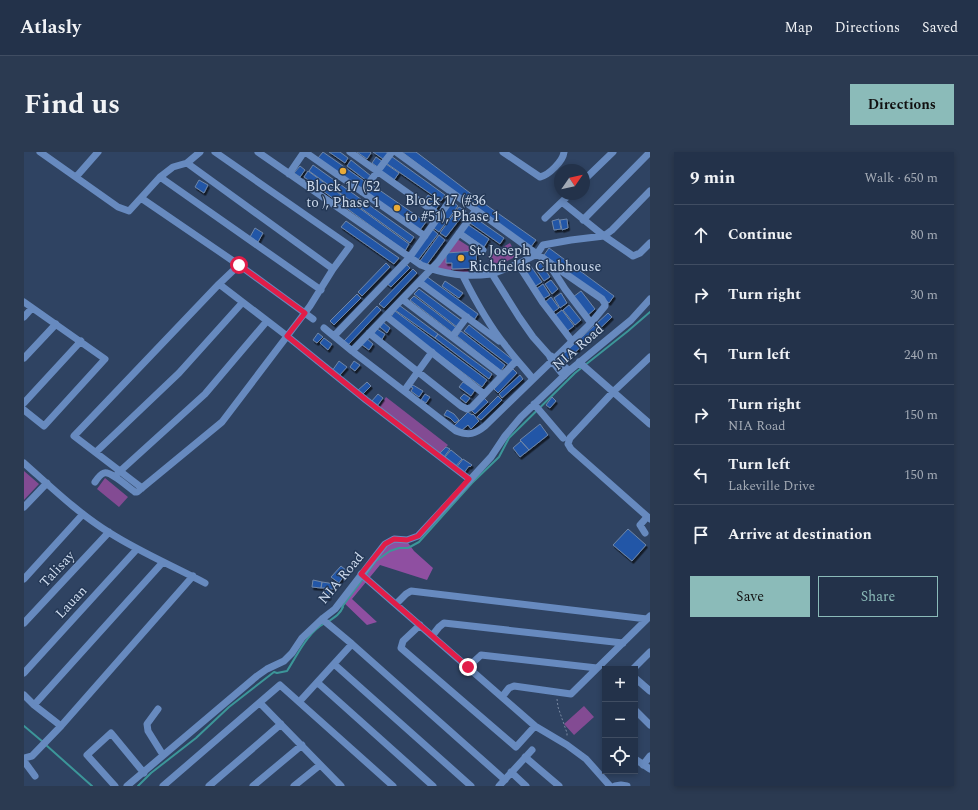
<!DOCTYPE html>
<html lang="en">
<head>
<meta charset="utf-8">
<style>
	:root { --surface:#23324a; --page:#2b3a51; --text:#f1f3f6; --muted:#a3aab5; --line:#404d62; --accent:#8bbbb9 }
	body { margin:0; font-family:Spectral,serif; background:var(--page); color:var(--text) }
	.controls { position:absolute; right:12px; bottom:12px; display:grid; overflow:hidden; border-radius:0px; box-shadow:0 2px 6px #0003 }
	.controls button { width:36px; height:36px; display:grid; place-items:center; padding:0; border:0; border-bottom:1px solid var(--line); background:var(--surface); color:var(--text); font:20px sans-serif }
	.compass { position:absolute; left:530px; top:12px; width:36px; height:36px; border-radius:50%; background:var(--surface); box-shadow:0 2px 6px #0003; rotate:56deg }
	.stop { position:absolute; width:12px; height:12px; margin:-9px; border:3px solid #e11d48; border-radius:50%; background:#fff }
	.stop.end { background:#e11d48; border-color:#fff; box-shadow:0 1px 4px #0008 }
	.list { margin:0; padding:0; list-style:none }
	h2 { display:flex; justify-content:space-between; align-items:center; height:52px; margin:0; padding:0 16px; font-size:17px }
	h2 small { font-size:13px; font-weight:400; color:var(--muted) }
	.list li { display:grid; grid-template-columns:26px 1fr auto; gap:12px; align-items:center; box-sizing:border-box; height:60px; padding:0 16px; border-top:1px solid var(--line) }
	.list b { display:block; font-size:15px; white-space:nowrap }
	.list p { margin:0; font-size:13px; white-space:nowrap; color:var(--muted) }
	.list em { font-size:13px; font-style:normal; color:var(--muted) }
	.actions { display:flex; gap:8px; padding:12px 16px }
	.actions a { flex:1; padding:9px 0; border:1px solid var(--accent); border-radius:0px; text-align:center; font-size:14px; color:var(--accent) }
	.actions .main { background:var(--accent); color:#111 }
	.icon { flex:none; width:22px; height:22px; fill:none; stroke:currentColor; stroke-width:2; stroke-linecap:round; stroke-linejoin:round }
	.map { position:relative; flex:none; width:626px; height:634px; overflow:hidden; border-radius:0px }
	header { display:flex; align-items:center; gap:24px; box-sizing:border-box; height:56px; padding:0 20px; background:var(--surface); border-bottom:1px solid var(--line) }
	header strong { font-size:19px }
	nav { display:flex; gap:22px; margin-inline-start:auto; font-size:14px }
	.intro { display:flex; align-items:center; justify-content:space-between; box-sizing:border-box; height:96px; padding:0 24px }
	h1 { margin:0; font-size:28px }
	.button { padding:10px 18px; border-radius:0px; background:var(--accent); color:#111; font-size:14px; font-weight:700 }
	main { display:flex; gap:24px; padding:0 24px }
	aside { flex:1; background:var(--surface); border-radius:0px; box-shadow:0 2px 6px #0003 }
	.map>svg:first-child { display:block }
	.green { fill:#834b93 }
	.forest { fill:#8f4fa1 }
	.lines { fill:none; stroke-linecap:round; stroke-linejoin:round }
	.stream { stroke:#3c9699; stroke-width:2 }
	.building { fill:#2157a7; stroke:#6f86a8; filter:url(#shadow) }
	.path { stroke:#7989a2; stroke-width:1; stroke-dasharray:2 2; stroke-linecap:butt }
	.minor { stroke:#678abf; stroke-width:7 }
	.route { stroke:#e11d48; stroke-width:5 }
	.poi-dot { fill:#e9ab38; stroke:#253957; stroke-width:1.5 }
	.labels { text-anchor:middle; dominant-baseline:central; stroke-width:3; stroke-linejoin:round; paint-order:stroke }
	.poi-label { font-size:14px; fill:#cfdcee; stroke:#253957; text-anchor:start }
	.street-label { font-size:14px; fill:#cfdcee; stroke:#253957 }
</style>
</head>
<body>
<header>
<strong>Atlasly</strong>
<nav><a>Map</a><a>Directions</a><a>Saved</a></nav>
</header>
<div class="intro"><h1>Find us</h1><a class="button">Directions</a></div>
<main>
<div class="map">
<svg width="626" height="634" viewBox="0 0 626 634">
	<defs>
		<filter id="shadow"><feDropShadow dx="1.5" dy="2.5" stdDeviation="0" flood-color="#0009"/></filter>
	</defs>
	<rect width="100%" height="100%" fill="#2f4362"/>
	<path class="green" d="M430,85L452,99L422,101V111H428V117H443L446,121L433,120L428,117L424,120L408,115Z
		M486,91L493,104L469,116L463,104Z
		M362,245L424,293L415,302L354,257Z
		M0,319L15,332L0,348Z
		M81,326L104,345L95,355L73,337Z
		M560,554L570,565L550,583L540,572Z"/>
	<path class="forest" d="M382,388L390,399L409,416L403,428L356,413L328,447L353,470L343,473L316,447L364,391Z"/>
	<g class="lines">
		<path class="stream" d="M342,423L352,409L366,399L375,396H384L395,390L448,331L475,305L485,286L551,221L604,179L626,160
			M305,469C311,465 316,462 319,455H318L339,427
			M0,574L19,590
			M22,593L68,634
			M114,634L127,621L172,586L205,555L250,520L253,521L263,519C274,502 283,481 301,471"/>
	</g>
	<path class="building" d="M299,0L343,31L338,37L294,6Z
		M305,0H316L324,6L321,11Z
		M333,0H346L347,1L343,7Z
		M349,0H362L364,1L359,7Z
		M378,0H392L458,50L512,88L506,96Z
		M367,4L421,43L417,49L362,11Z
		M352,5L359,10L355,16L348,11Z
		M327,8L347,24L343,29L323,14Z
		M362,12L375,21L370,28L357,19Z
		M289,13L390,85L386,91L285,19Z
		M276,14L281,18L276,25L270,21Z
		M284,19L385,92L381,99L280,25Z
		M175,28L184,33L180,41L171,35Z
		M345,31L402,70L396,78L340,38Z
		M404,43L416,51L412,57L400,49Z
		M428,49L434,54L415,80L408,75Z
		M435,55L442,59L422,85L416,81Z
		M450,65L480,86L476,92L446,71Z
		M535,67L537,77L530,78L528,69Z
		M543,67L544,76L538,78L536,68Z
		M322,69L375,106L370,112L317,75Z
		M443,72L465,87L460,95L438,80Z
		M231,76L239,81L234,90L226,85Z
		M408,77L414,82L394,108L388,103Z
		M415,83L421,88L402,114L396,109Z
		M525,96L590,144L585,151L520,103Z
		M452,99L453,116L428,117V111H422V101Z
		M362,111L366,115L338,144L334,140Z
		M517,111L526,125L520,129L511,116Z
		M382,112L386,116L367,135L362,131Z
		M506,113L518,130L510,135L499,118Z
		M389,117L393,121L360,156L355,152Z
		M402,124L454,162L450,168L398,129Z
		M527,128L534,137L528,142L521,132Z
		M421,129L439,141L435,146L418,134Z
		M519,132L526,143L519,147L512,137Z
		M395,137L438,169L433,175L390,142Z
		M557,139L571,157L563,164L549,145Z
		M537,141L543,151L536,156L530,146Z
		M333,142L337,146L310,173L306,169Z
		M390,144L434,177L430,182L386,148Z
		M527,145L535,156L528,161L520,151Z
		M375,153L414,182L411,186L371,158Z
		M545,153L557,168L551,173L539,158Z
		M353,154L357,158L324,193L320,189Z
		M538,158L550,174L542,180L530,164Z
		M371,159L463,228L458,235L366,166Z
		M584,161L588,165L540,211L535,206Z
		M359,170L366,176L363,181L356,175Z
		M445,173L489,208L485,213L440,179Z
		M353,177L361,182L357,189L349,183Z
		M437,179L481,213L477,219L433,184Z
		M294,181L299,185L293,191L289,188Z
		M414,182L468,222L465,227L411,186Z
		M300,186L308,192L304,198L296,191Z
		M342,186L349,192L345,198L337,192Z
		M315,209L323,215L315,224L308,219Z
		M330,209L336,213L331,219L326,215Z
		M489,217L493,221L474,241L470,237Z
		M496,223L499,227L478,246L475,242Z
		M343,230L347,234L338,243L333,239Z
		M439,230L451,238L447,244L435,235Z
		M389,233L399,239L395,245L387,239L389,236L387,235Z
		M354,242L359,246L353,254L347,250Z
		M401,242L406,245L402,251L397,248Z
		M440,242L446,246L442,251L436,246Z
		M474,244L478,248L457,268L453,265Z
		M528,245L532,249L526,256L522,253Z
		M460,246L464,250L451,262L447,258Z
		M423,258L430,262L435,268L431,271L426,266L420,263Z
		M444,260L448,263L449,262L455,269L447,277L444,273L438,278L430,274Z
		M516,272L524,283L505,298L496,288Z
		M497,289L505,298L496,305L489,296Z
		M422,295L426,297L420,305L415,302Z
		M427,298L438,307L431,315L420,306Z
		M439,307L448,313L446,315L445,314L439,322L432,316Z
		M604,377L622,393L608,409L589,393Z
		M317,414L323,419L315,431L307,425Z
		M289,428L298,430L297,436L288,435Z
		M298,430L311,432L310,437H306L305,446L299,445L302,436H297Z"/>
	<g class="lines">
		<path class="path" d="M533,547L534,555L543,581V584"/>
		<path class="minor" d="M16,0L94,55L105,59L136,25L149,15L163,11L176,0
			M234,0L397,113C422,123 441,125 468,122
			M281,0L401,84
			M326,0L415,63
			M372,0L513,102L519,93L547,88L580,84L609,104L616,101L626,91
			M479,0L516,25C525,23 539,9 540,0
			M163,11L309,117
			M265,22L280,0
			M52,25L74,0
			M136,25L297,138
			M560,28L589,0
			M338,40L368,0
			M117,46L215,113L289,167
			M538,50L580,84L588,78L626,39
			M521,66L546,42
			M559,68L626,0
			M435,81L459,98
			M494,112L519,151L548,189
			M525,112L541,137L567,171
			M439,124C451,148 464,172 481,193C490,205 500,216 509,227
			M395,130L475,189
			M195,132L263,184L342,248L445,327
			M378,147L478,223
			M0,150L81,207L20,274L0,258
			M362,164L460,242
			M0,165L8,156
			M300,176L328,199L432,279C445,284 451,282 461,274L567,171L581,154V152L578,147L513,102L494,112L468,122L495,165L509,185L525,203L528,209L540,224
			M345,181L437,254L443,257L448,255L493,208
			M310,184L385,106L430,43
			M428,185L443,165
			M328,199L414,110L452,58
			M527,204L536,210L545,219
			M626,205L590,239L546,286L544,292L547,297L626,367
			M0,206L32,172
			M555,210L626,272
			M380,239L408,200
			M0,251L57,189
			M510,252L539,286
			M72,300L155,221L218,151
			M0,311C27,335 55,362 86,381C116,400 149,414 181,431
			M94,321L181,242L243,169
			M71,330C73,327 77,322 80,321C87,319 105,336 111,340H113L198,270L286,154L309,117L326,94L191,0
			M118,336L50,284L195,132L215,113
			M0,355L23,331
			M621,381L616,373L623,365
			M337,422L511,574L543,593L562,607L586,634
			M0,427L59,362
			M372,452L382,442L387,439L623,467
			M298,467L328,492L481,628
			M0,471L85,380
			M396,473L379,489L377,496L492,595L511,574
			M408,484L415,475L420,471L599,491
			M310,512L447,634
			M444,515L457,503L573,516
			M609,517L626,500
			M0,521L113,397
			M611,526L626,539
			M294,531L409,634
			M0,543L10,553L37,574
			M478,545L485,536L490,534L547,542L626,464
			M276,549L328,492
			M236,551L317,634
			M10,553L139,410
			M134,557L123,572L124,579L139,603
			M611,558L626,573
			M501,605L535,634
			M0,606L8,604L37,574L169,424
			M611,607L626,617
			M0,609L11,624
			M619,613L626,604
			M487,620L502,634
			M91,634L63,603L87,581L120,621
			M103,634L233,524L243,517L260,509L268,501L278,486L298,467L311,457L361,392L370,387L383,388L394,384L467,305L481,284L497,265L545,219L607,168L626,147
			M139,634L256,533L369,634
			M185,634L257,572
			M229,634L278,593
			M270,634L296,613
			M475,634L508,598
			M591,634L597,633L603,634"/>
	</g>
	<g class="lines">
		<path class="route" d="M215,113L281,161L263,184L342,248L445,327L394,384L383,388L370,387L361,392L337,422L444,515"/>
	</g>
	<g class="poi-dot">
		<circle cx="319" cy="19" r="4"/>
		<circle cx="373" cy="56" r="4"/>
		<circle cx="437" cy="106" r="4"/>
	</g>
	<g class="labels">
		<g class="poi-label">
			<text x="319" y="34" text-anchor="middle">Block 17 (52<tspan x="319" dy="16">to ), Phase 1</tspan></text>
			<text x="381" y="48">Block 17 (#36<tspan x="381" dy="16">to #51), Phase 1</tspan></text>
			<text x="445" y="98">St. Joseph<tspan x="445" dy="16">Richfields Clubhouse</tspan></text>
		</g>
		<g class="street-label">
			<text transform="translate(554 195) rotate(-41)">NIA Road</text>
			<text transform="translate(33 417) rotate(-47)">Talisay</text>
			<text transform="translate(317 426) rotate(-50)">NIA Road</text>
			<text transform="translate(47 450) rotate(-47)">Lauan</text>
		</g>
	</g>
</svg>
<div class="controls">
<button>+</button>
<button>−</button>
<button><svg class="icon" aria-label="locate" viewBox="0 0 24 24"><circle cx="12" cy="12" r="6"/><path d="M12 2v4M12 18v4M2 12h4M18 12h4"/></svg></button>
</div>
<svg class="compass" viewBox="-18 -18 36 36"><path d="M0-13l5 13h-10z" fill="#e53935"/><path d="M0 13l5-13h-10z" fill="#a3aab5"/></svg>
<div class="stop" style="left:215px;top:113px"></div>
<div class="stop end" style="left:444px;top:515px"></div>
</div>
<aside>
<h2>9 min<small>Walk · 650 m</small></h2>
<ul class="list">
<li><svg class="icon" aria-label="ahead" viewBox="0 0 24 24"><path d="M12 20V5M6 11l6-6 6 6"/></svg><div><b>Continue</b></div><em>80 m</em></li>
<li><svg class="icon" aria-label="right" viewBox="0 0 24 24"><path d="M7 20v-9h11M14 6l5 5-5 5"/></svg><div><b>Turn right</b></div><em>30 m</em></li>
<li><svg class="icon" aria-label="left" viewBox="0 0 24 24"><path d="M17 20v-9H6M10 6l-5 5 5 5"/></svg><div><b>Turn left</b></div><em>240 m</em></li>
<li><svg class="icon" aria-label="right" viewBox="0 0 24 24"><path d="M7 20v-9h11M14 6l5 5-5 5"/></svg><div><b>Turn right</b><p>NIA Road</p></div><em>150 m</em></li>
<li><svg class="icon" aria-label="left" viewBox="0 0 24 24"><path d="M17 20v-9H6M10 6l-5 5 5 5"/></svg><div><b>Turn left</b><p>Lakeville Drive</p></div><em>150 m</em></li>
<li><svg class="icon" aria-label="arrive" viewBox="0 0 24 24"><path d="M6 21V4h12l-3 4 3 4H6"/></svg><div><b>Arrive at destination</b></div></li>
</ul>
<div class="actions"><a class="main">Save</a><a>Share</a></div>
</aside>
</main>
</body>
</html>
